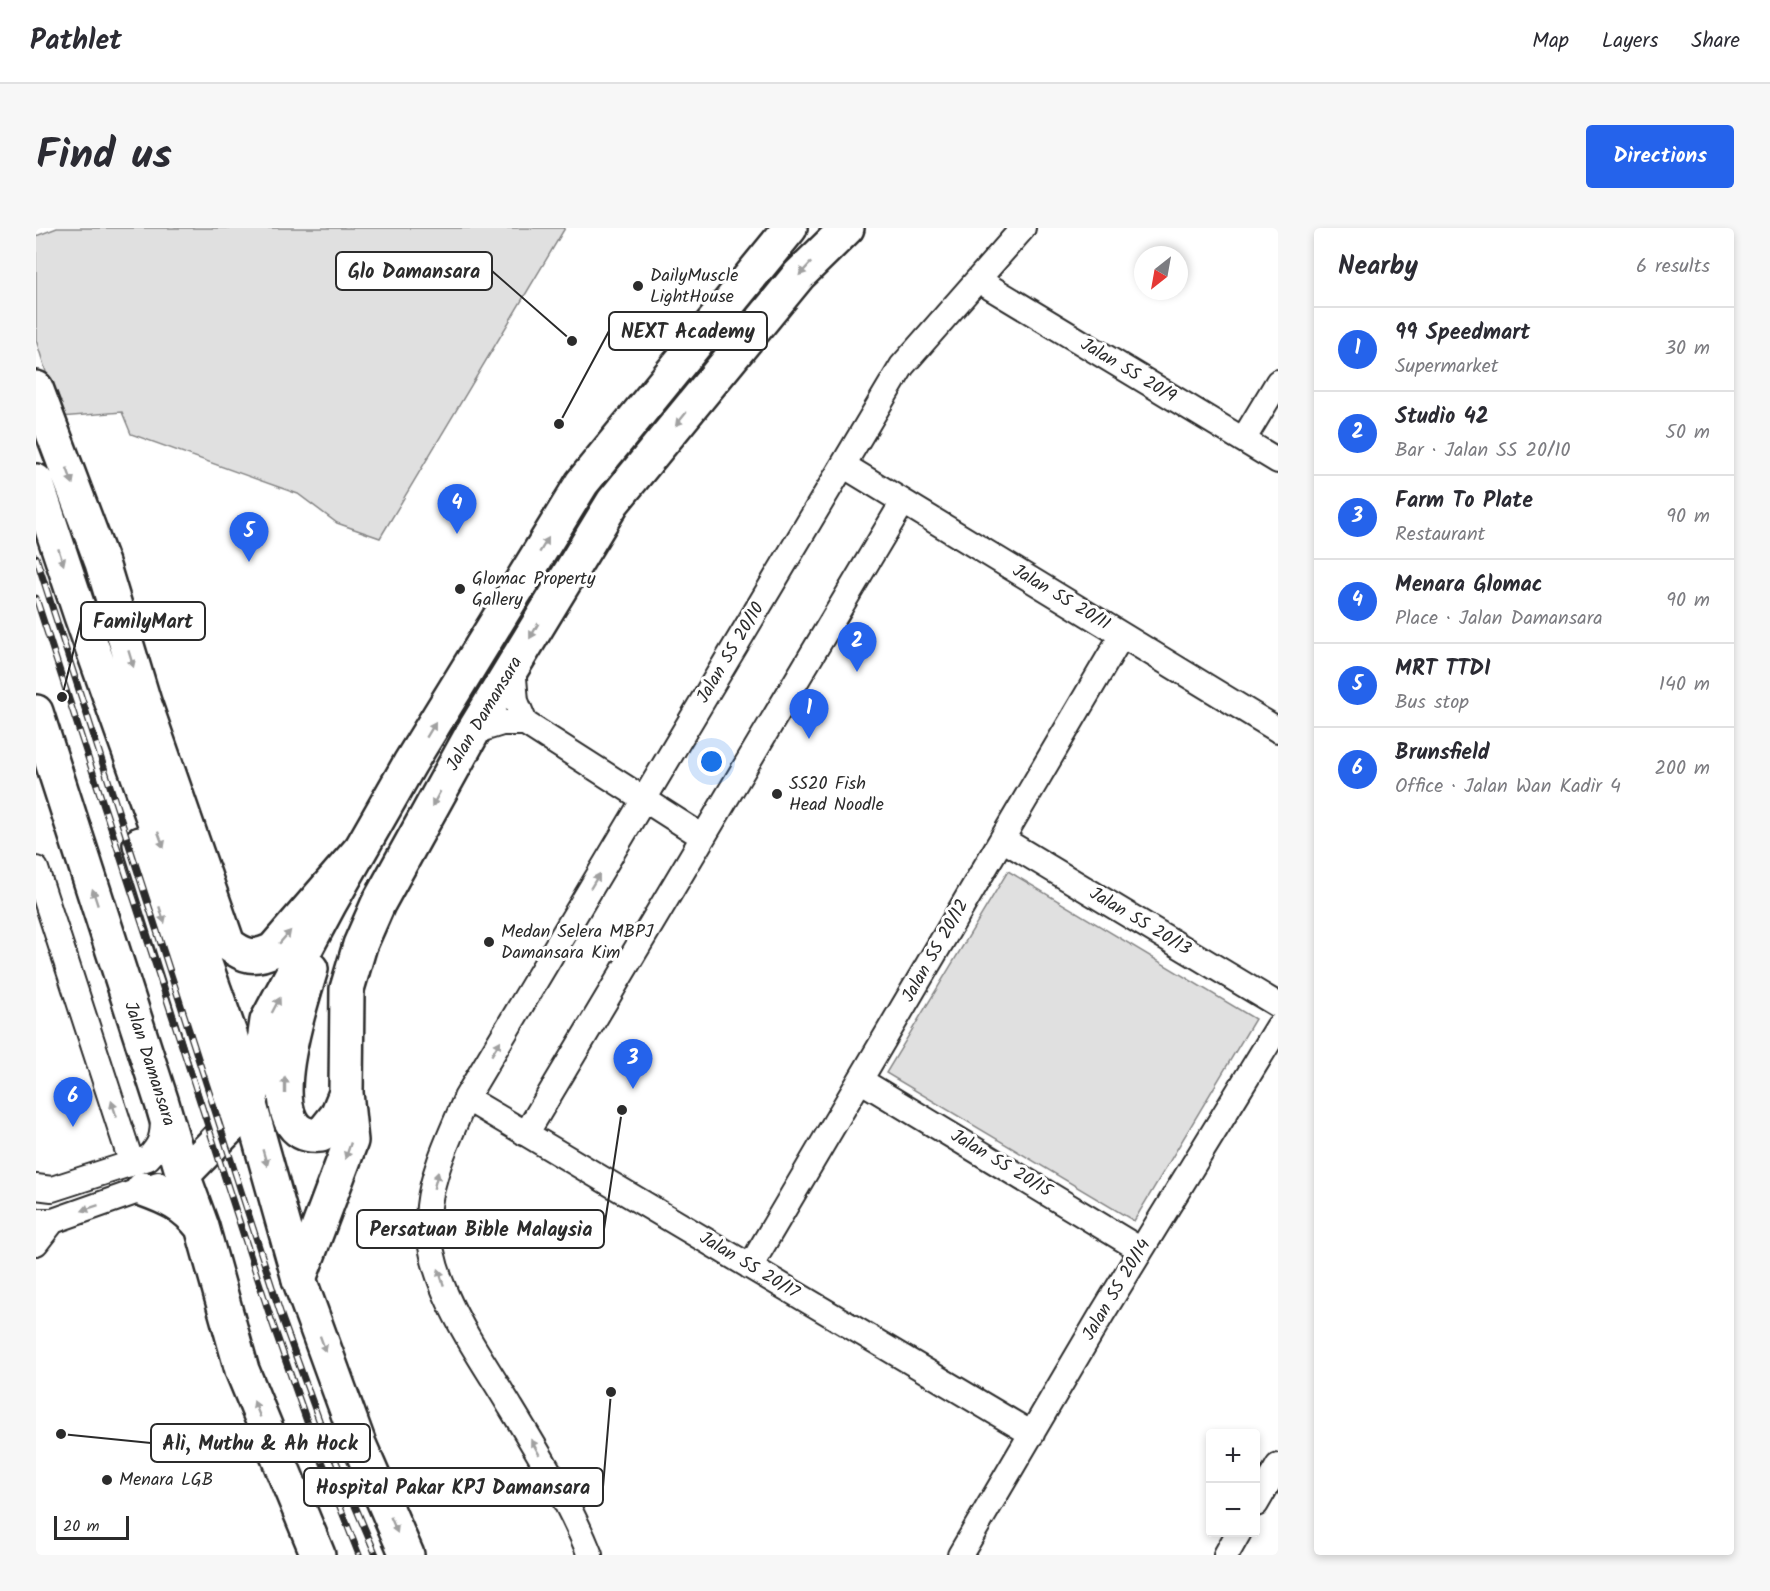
<!DOCTYPE html>
<html lang="en">
<head>
<meta charset="utf-8">
<style>
	:root { --surface:#fff; --page:#f7f7f7; --text:#2b2b33; --muted:#7c7c81; --line:#e1e1e2; --accent:#2563eb }
	body { margin:0; font-family:Kalam,sans-serif; background:var(--page); color:var(--text) }
	.controls { position:absolute; right:18px; bottom:18px; display:grid; overflow:hidden; border-radius:6px; box-shadow:0 3px 9px #0003 }
	.controls button { width:54px; height:54px; display:grid; place-items:center; padding:0; border:0; border-bottom:2px solid var(--line); background:var(--surface); color:var(--text); font:30px sans-serif }
	.compass { position:absolute; left:1098px; top:18px; width:54px; height:54px; border-radius:50%; background:var(--surface); box-shadow:0 3px 9px #0003; rotate:211deg }
	.scale { position:absolute; left:18px; bottom:15px; width:75px; box-sizing:border-box; padding-left:6px; border:3px solid #2b2b2b; border-top:0; font-size:16px; line-height:21px; white-space:nowrap; color:#2b2b2b; -webkit-text-stroke:4px #fff; paint-order:stroke }
	.you { position:absolute; left:676px; top:534px; width:21px; height:21px; margin:-15px; border:4px solid #fff; border-radius:50%; background:#1a73e8; box-shadow:0 0 0 9px #1a73e833 }
	.badge { display:grid; place-items:center; width:39px; height:39px; border-radius:50%; background:var(--accent); color:#fff; font-size:20px; font-weight:700 }
	.pin { position:absolute; translate:-50% -50px; filter:drop-shadow(0 2px 3px #0008) }
	.pin::after { content:''; position:absolute; top:32px; width:21px; height:18px; background:inherit; clip-path:polygon(0 0,100% 0,50% 100%) }
	.list { margin:0; padding:0; list-style:none }
	h2 { display:flex; justify-content:space-between; align-items:center; height:78px; margin:0; padding:0 24px; font-size:26px }
	h2 small { font-size:20px; font-weight:400; color:var(--muted) }
	.list li { display:grid; grid-template-columns:39px 1fr auto; gap:18px; align-items:center; box-sizing:border-box; height:84px; padding:0 24px; border-top:2px solid var(--line) }
	.list b { display:block; font-size:22px; white-space:nowrap }
	.list p { margin:0; font-size:20px; white-space:nowrap; color:var(--muted) }
	.list em { font-size:20px; font-style:normal; color:var(--muted) }
	.map { position:relative; flex:none; width:1242px; height:1327px; overflow:hidden; border-radius:6px }
	header { display:flex; align-items:center; gap:36px; box-sizing:border-box; height:84px; padding:0 30px; background:var(--surface); border-bottom:2px solid var(--line) }
	header strong { font-size:28px }
	nav { display:flex; gap:33px; margin-inline-start:auto; font-size:21px }
	.intro { display:flex; align-items:center; justify-content:space-between; box-sizing:border-box; height:144px; padding:0 36px }
	h1 { margin:0; font-size:42px }
	.button { padding:15px 27px; border-radius:6px; background:var(--accent); color:#fff; font-size:21px; font-weight:700 }
	main { display:flex; gap:36px; padding:0 36px }
	aside { flex:1; background:var(--surface); border-radius:6px; box-shadow:0 3px 9px #0003 }
	.map>svg:first-child { display:block }
	.green { fill:#e0e0e0; stroke:#868686; stroke-width:1.5 }
	.lines { fill:none; stroke-linecap:round; stroke-linejoin:round }
	.street-casing { stroke:#2b2b2b; stroke-width:28 }
	.secondary-casing { stroke:#2b2b2b; stroke-width:38 }
	.primary-casing { stroke:#2b2b2b; stroke-width:38 }
	.street { stroke:#fff; stroke-width:24 }
	.secondary { stroke:#fff; stroke-width:33 }
	.primary { stroke:#fff; stroke-width:33 }
	.rail-casing { stroke:#2b2b2b; stroke-width:7 }
	.rail { stroke:#fff; stroke-width:4.5; stroke-dasharray:14; stroke-linecap:butt }
	.oneway { fill:#a0a0a0 }
	.poi-dot { fill:#2b2b2b; stroke:#fff; stroke-width:2 }
	.labels { text-anchor:middle; dominant-baseline:central; stroke-width:6; stroke-linejoin:round; paint-order:stroke }
	.poi-label { font-size:18px; fill:#2b2b2b; stroke:#fff; text-anchor:start }
	.street-label { font-size:18px; fill:#2b2b2b; stroke:#fff }
	.leader { fill:none; stroke:#2b2b2b; stroke-width:2 }
	.callout-dot { fill:#2b2b2b; stroke:#fff; stroke-width:2 }
	.callout { fill:#fff; stroke:#2b2b2b; stroke-width:2 }
	.callout-label { font-size:20px; text-anchor:middle; font-weight:bold; fill:#2b2b2b }
</style>
</head>
<body>
<header>
<strong>Pathlet</strong>
<nav><a>Map</a><a>Layers</a><a>Share</a></nav>
</header>
<div class="intro"><h1>Find us</h1><a class="button">Directions</a></div>
<main>
<div class="map">
<svg width="1242" height="1327" viewBox="0 0 1242 1327">
	<rect width="100%" height="100%" fill="#fff"/>
	<filter id="ink" filterUnits="userSpaceOnUse"><feTurbulence type="fractalNoise" baseFrequency=".0167" numOctaves="2"/><feDisplacementMap in="SourceGraphic" scale="12" xChannelSelector="R" yChannelSelector="G"/><feConvolveMatrix kernelMatrix="1 2 1 2 8 2 1 2 1" color-interpolation-filters="sRGB"/></filter>
	<g filter="url(#ink)">
		<path class="green" d="M21,0H529L344,310L301,295L262,266L95,206L86,184L24,189L0,112V8Z
			M972,643L1219,791L1098,993L850,845Z"/>
		<g class="lines">
			<g class="street-casing">
				<path id="street" d="M942,52L1242,233
					M1207,212L1242,154
					M807,237L1242,502
					M477,439L480,473L489,495L667,609
					M437,504L466,495H489
					M966,611L1242,777
					M0,641L93,927L92,937
					M824,852L1105,1022
					M430,870L996,1206
					M490,906L867,274
					M0,959L16,961L112,930C125,917 127,908 127,890
					M0,993H17L122,956
					M0,1015L17,993
					M714,1039L1086,407
					M1220,1276L1242,1238
					M554,1327C535,1278 502,1224 474,1178C439,1119 386,1051 393,978C397,941 416,904 430,870L866,138L987,0
					M924,1327L1066,1086L1242,799
					M1190,1327L1203,1304"/>
			</g>
			<g class="secondary-casing">
				<path id="secondary" d="M275,741C266,772 216,915 285,907L301,887L310,865
					M147,947L193,900L214,874L225,834L231,793L294,675L374,535L546,255L754,0
					M263,1051L315,913L310,865L311,761L324,717L342,676L437,504L577,274L763,47L811,0"/>
			</g>
			<g class="primary-casing">
				<path id="primary" d="M0,160L66,335L108,474L192,716C209,729 218,731 237,722L322,624
					M0,253L45,388L194,806L263,1051L323,1216L371,1327
					M0,484L126,875L147,947L166,999L206,1142L282,1327
					M104,616L193,900
					M107,961C132,970 148,977 165,998"/>
			</g>
			<use href="#street" class="street"/>
			<use href="#secondary" class="secondary"/>
			<use href="#primary" class="primary"/>
			<g class="rail-casing">
				<path id="rail" d="M0,329L246,1090L287,1203L340,1327
					M0,370L235,1091L275,1205L323,1327"/>
			</g>
			<use href="#rail" class="rail"/>
		</g>
		<defs><path id="oneway-solid" d="M-6-.8H1V-3.2L6.5 0L1 3.2V.8H-6Z" transform="scale(1.5)"/></defs>
		<g class="oneway">
			<use href="#oneway-solid" transform="translate(769 41) rotate(133)"/>
			<use href="#oneway-solid" transform="translate(645 191) rotate(129)"/>
			<use href="#oneway-solid" transform="translate(34 248) rotate(70)"/>
			<use href="#oneway-solid" transform="translate(508 317) rotate(-59)"/>
			<use href="#oneway-solid" transform="translate(25 329) rotate(72)"/>
			<use href="#oneway-solid" transform="translate(498 403) rotate(120)"/>
			<use href="#oneway-solid" transform="translate(95 431) rotate(73)"/>
			<use href="#oneway-solid" transform="translate(395 502) rotate(-59)"/>
			<use href="#oneway-solid" transform="translate(400 571) rotate(119)"/>
			<use href="#oneway-solid" transform="translate(125 612) rotate(70)"/>
			<use href="#oneway-solid" transform="translate(559 653) rotate(-59)"/>
			<use href="#oneway-solid" transform="translate(59 669) rotate(-108)"/>
			<use href="#oneway-solid" transform="translate(126 687) rotate(72)"/>
			<use href="#oneway-solid" transform="translate(249 709) rotate(-49)"/>
			<use href="#oneway-solid" transform="translate(240 777) rotate(-62)"/>
			<use href="#oneway-solid" transform="translate(460 820) rotate(-59)"/>
			<use href="#oneway-solid" transform="translate(249 857) rotate(-90)"/>
			<use href="#oneway-solid" transform="translate(78 881) rotate(-108)"/>
			<use href="#oneway-solid" transform="translate(312 923) rotate(109)"/>
			<use href="#oneway-solid" transform="translate(229 930) rotate(74)"/>
			<use href="#oneway-solid" transform="translate(400 952) rotate(-75)"/>
			<use href="#oneway-solid" transform="translate(54 980) rotate(161)"/>
			<use href="#oneway-solid" transform="translate(405 1049) rotate(-108)"/>
			<use href="#oneway-solid" transform="translate(287 1116) rotate(70)"/>
			<use href="#oneway-solid" transform="translate(221 1181) rotate(-112)"/>
			<use href="#oneway-solid" transform="translate(499 1219) rotate(-119)"/>
			<use href="#oneway-solid" transform="translate(358 1297) rotate(67)"/>
		</g>
	</g>
	<g class="poi-dot">
		<circle cx="602" cy="58" r="6"/>
		<circle cx="424" cy="361" r="6"/>
		<circle cx="741" cy="566" r="6"/>
		<circle cx="453" cy="714" r="6"/>
		<circle cx="71" cy="1252" r="6"/>
	</g>
	<g class="labels">
		<g class="poi-label">
			<text x="614" y="48">DailyMuscle<tspan x="614" dy="21">LightHouse</tspan></text>
			<text x="436" y="351">Glomac Property<tspan x="436" dy="21">Gallery</tspan></text>
			<text x="753" y="556">SS20 Fish<tspan x="753" dy="21">Head Noodle</tspan></text>
			<text x="465" y="704">Medan Selera MBPJ<tspan x="465" dy="21">Damansara Kim</tspan></text>
			<text x="83" y="1252">Menara LGB</text>
		</g>
		<g class="street-label">
			<text transform="translate(1092 143) rotate(31)">Jalan SS 20/9</text>
			<text transform="translate(1025 370) rotate(31)">Jalan SS 20/11</text>
			<text transform="translate(695 425) rotate(-59)">Jalan SS 20/10</text>
			<text transform="translate(449 486) rotate(-59)">Jalan Damansara</text>
			<text transform="translate(1104 694) rotate(31)">Jalan SS 20/13</text>
			<text transform="translate(900 723) rotate(-60)">Jalan SS 20/12</text>
			<text transform="translate(113 836) rotate(72)">Jalan Damansara</text>
			<text transform="translate(965 936) rotate(31)">Jalan SS 20/15</text>
			<text transform="translate(713 1038) rotate(31)">Jalan SS 20/17</text>
			<text transform="translate(1081 1062) rotate(-59)">Jalan SS 20/14</text>
		</g>
	</g>
	<path class="leader" d="M536 113L456 43M523 196L573 103M26 469L45 393M586 882L568 1001M25 1206L115 1215M575 1164L567 1259"/>
	<g class="callout-dot">
		<circle cx="536" cy="113" r="6"/>
		<circle cx="523" cy="196" r="6"/>
		<circle cx="26" cy="469" r="6"/>
		<circle cx="586" cy="882" r="6"/>
		<circle cx="25" cy="1206" r="6"/>
		<circle cx="575" cy="1164" r="6"/>
	</g>
	<g class="callout">
		<rect x="300" y="24" width="156" height="38" rx="6"/>
		<rect x="573" y="84" width="158" height="38" rx="6"/>
		<rect x="45" y="374" width="124" height="38" rx="6"/>
		<rect x="321" y="982" width="247" height="38" rx="6"/>
		<rect x="115" y="1196" width="219" height="38" rx="6"/>
		<rect x="268" y="1240" width="299" height="38" rx="6"/>
	</g>
	<g class="callout-label">
		<text x="378" y="50">Glo Damansara</text>
		<text x="652" y="110">NEXT Academy</text>
		<text x="107" y="400">FamilyMart</text>
		<text x="445" y="1008">Persatuan Bible Malaysia</text>
		<text x="224" y="1222">Ali, Muthu &amp; Ah Hock</text>
		<text x="417" y="1266">Hospital Pakar KPJ Damansara</text>
	</g>
</svg>
<div class="controls">
<button>+</button>
<button>−</button>
</div>
<svg class="compass" viewBox="-18 -18 36 36"><path d="M0-13l5 13h-10z" fill="#e53935"/><path d="M0 13l5-13h-10z" fill="#7c7c81"/></svg>
<div class="scale">20 m</div>
<div class="you"></div>
<div class="pin badge" style="left:773px;top:511px">1</div>
<div class="pin badge" style="left:821px;top:444px">2</div>
<div class="pin badge" style="left:597px;top:861px">3</div>
<div class="pin badge" style="left:421px;top:306px">4</div>
<div class="pin badge" style="left:213px;top:334px">5</div>
<div class="pin badge" style="left:37px;top:899px">6</div>
</div>
<aside>
<h2>Nearby<small>6 results</small></h2>
<ul class="list">
<li><span class="badge">1</span><div><b>99 Speedmart</b><p>Supermarket</p></div><em>30 m</em></li>
<li><span class="badge">2</span><div><b>Studio 42</b><p>Bar · Jalan SS 20/10</p></div><em>50 m</em></li>
<li><span class="badge">3</span><div><b>Farm To Plate</b><p>Restaurant</p></div><em>90 m</em></li>
<li><span class="badge">4</span><div><b>Menara Glomac</b><p>Place · Jalan Damansara</p></div><em>90 m</em></li>
<li><span class="badge">5</span><div><b>MRT TTDI</b><p>Bus stop</p></div><em>140 m</em></li>
<li><span class="badge">6</span><div><b>Brunsfield</b><p>Office · Jalan Wan Kadir 4</p></div><em>200 m</em></li>
</ul>
</aside>
</main>
</body>
</html>
